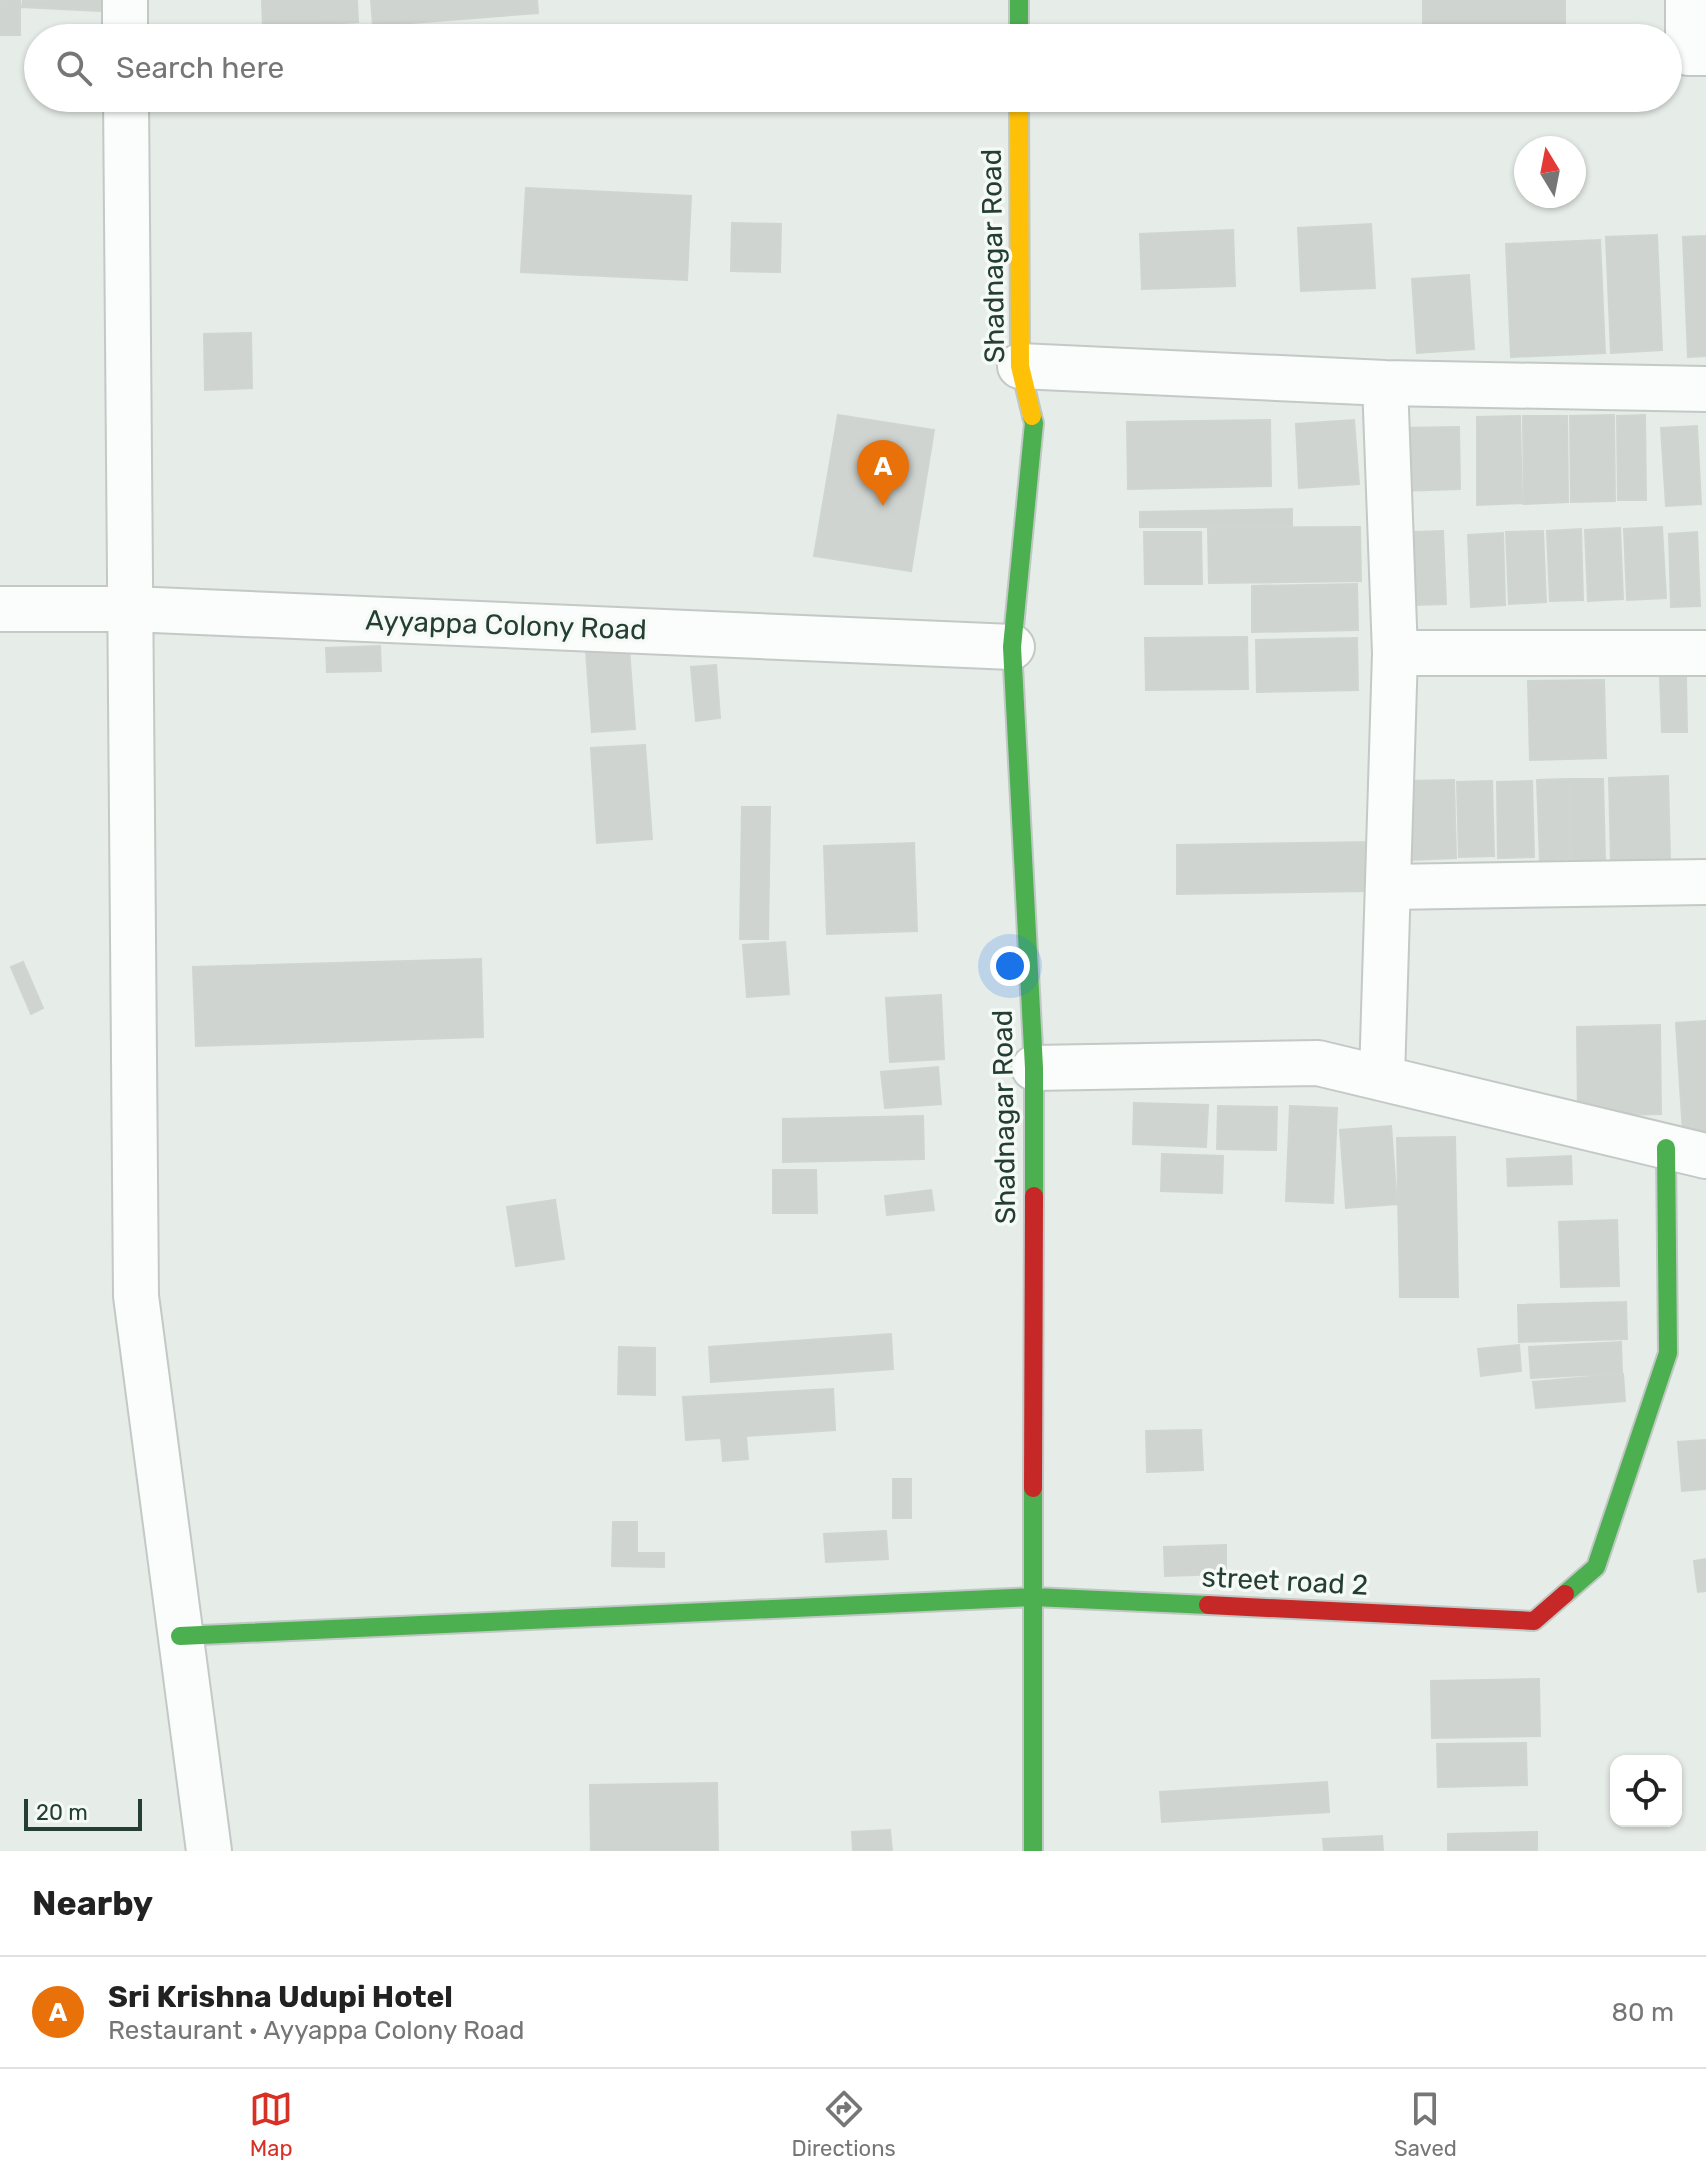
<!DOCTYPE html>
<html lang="en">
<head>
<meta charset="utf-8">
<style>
	:root { --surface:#fff; --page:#f2f2f2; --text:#222; --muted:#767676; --line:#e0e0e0; --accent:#d93025 }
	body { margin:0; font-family:Rubik,sans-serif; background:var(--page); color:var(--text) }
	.controls { position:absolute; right:24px; bottom:24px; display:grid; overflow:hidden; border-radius:16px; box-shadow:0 2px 6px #0004 }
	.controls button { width:72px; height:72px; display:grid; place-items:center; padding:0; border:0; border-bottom:2px solid var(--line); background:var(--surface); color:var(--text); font:40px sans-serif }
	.compass { position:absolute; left:1514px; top:136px; width:72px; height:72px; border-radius:50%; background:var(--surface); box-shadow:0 2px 6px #0004; rotate:350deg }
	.scale { position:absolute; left:24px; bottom:20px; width:118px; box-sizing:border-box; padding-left:8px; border:4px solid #243f31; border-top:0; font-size:22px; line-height:28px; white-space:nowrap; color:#243f31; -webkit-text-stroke:6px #f5faf6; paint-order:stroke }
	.you { position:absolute; left:1010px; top:966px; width:28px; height:28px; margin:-20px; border:6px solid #fff; border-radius:50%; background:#1a73e8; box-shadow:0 0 0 12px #1a73e833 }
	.badge { display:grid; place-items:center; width:52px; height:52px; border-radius:50%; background:var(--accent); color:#fff; font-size:26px; font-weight:700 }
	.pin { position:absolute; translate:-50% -66px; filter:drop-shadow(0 2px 4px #0008) }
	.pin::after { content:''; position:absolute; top:42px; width:28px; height:24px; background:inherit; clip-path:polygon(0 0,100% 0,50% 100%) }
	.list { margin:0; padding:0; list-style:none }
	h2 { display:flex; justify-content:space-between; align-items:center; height:104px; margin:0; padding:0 32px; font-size:34px }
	h2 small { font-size:26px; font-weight:400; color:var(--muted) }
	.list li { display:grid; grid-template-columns:52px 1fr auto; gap:24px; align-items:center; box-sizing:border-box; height:112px; padding:0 32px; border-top:2px solid var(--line) }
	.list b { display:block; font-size:30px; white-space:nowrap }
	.list p { margin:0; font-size:26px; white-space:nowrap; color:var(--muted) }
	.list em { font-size:26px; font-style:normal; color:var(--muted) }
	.icon { flex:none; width:44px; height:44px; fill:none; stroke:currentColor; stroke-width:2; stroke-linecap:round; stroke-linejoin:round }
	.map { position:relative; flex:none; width:1706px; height:1851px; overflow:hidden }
	.search { position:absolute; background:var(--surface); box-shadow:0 2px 6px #0004; left:24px; right:24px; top:24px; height:88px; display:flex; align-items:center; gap:20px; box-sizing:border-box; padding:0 28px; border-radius:44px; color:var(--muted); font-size:30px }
	.sheet { height:216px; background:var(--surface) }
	nav { display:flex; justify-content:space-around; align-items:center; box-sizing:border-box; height:112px; border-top:2px solid var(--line); background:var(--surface); font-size:22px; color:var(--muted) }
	nav a { display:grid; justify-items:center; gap:4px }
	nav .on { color:var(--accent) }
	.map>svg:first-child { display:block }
	.building { fill:#cfd4d1; stroke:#cfd5d1; stroke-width:2 }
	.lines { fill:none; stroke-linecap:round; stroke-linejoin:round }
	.street-casing { stroke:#c3c9c5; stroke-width:48 }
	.fast-casing { stroke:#c0c8c3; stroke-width:22 }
	.slow-casing { stroke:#c0c8c3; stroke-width:22 }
	.jam-casing { stroke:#c0c8c3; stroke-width:22 }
	.street { stroke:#fbfcfc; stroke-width:44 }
	.fast { stroke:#4caf50; stroke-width:18 }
	.slow { stroke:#ffc107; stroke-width:18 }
	.jam { stroke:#c62828; stroke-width:18 }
	.labels { text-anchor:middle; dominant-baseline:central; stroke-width:7; stroke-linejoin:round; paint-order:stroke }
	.street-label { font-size:28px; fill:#243f31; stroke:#f5faf6 }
</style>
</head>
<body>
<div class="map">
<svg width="1706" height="1851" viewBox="0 0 1706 1851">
	<rect width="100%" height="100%" fill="#e6ece8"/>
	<path class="building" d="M0,0H20V35H0Z
		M23,0H120L119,12L22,7Z
		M262,0H357L358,22L263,28Z
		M371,0H537L538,13L373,26Z
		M1423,0H1565V38H1423Z
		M526,188L691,196L687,280L521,272Z
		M732,223L781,224L780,272L731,271Z
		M1371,224L1375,288L1301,291L1298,228Z
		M1233,230L1235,286L1142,289L1140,234Z
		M1657,235L1662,350L1611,353L1606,237Z
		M1706,236V356L1688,357L1683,237Z
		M1600,240L1605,353L1511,357L1506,244Z
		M1469,275L1474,349L1417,353L1412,279Z
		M251,333L252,388L205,390L204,334Z
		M838,415L934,430L911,571L814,556Z
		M1614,415L1615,501L1571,502L1570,416Z
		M1645,415L1646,500H1618L1617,416Z
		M1520,416L1522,503L1477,505V417Z
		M1523,416H1567L1568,502L1524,504Z
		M1270,420L1271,486L1128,489L1127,422Z
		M1354,420L1359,484L1299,488L1296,424Z
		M1697,426L1701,504L1666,506L1661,428Z
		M1459,427L1460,489L1400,491L1399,428Z
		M1292,509V526L1140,527V512Z
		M1360,527L1361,581L1209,583L1208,528Z
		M1662,527L1666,598L1627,600L1624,529Z
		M1620,528L1623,599L1588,601L1585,530Z
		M1581,529L1583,600L1550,601L1547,531Z
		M1443,531L1446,604L1415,605L1413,532Z
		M1543,531L1546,602L1509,604L1506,532Z
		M1144,532H1201L1202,584H1145Z
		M1697,532L1700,606L1671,607L1669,534Z
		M1503,533L1505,605L1471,607L1468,535Z
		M1357,584L1358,630L1252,632V586Z
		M1247,637L1248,689L1146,690L1145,638Z
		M1357,638L1358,690L1257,692L1256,640Z
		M380,646L381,671L327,672L326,648Z
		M629,648L635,729L592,732L586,651Z
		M716,665L720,718L696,721L691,667Z
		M1686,677L1687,732H1662L1660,678Z
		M1604,680L1606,758L1530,760L1528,681Z
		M645,745L652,839L597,843L591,748Z
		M1668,776L1670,860L1611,861L1609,778Z
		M1568,779L1570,859L1540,861L1537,780Z
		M1570,779H1603L1605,860H1572Z
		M1454,780L1456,858L1410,860L1408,781Z
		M1492,781L1494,856L1459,857L1457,782Z
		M1532,781L1534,857L1498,858L1497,782Z
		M742,807H770L768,939H740Z
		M1372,842V891L1177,894V845Z
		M914,843L917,931L827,934L824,846Z
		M785,942L789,994L747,997L743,945Z
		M481,959L483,1037L196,1046L193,967Z
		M23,962L43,1008L31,1014L11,967Z
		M941,995L944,1059L890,1062L886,998Z
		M1706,1021V1132L1683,1134L1676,1023Z
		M1660,1025L1661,1114L1578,1116L1577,1027Z
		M938,1067L941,1104L885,1108L881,1072Z
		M1134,1103L1208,1105L1206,1147L1133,1144Z
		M1218,1106L1277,1107L1276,1150L1217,1149Z
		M1290,1106L1337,1108L1333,1203L1286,1201Z
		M923,1116L924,1159L783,1162V1119Z
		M1391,1126L1397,1204L1346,1208L1340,1130Z
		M1455,1137L1458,1297H1400L1397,1138Z
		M1162,1154L1223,1156L1222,1193L1161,1191Z
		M1571,1156L1572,1184L1508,1186L1507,1159Z
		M773,1170H816L817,1213H773Z
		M931,1190L934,1210L887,1215L885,1196Z
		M555,1200L564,1259L516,1266L507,1207Z
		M1617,1220L1619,1286L1561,1287L1559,1222Z
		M1626,1302L1627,1339L1519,1342L1518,1305Z
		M891,1334L893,1369L711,1382L709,1347Z
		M1621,1342L1622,1373L1531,1378L1529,1347Z
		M1519,1345L1521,1371L1481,1376L1478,1349Z
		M619,1347L655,1348V1395L618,1394Z
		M1623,1374L1625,1401L1536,1408L1533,1382Z
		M833,1389L835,1430L746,1436L748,1459L723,1461L721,1438L686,1440L683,1397Z
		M1201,1430L1203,1470L1147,1472L1146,1431Z
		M1706,1440V1489L1682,1491L1678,1442Z
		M893,1479H911V1518H893Z
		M613,1522H637V1553H664V1567L612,1566Z
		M886,1531L888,1559L826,1562L824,1534Z
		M1226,1545V1574L1165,1576L1164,1547Z
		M1706,1559V1591L1698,1592L1694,1561Z
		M1539,1679L1540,1736L1432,1738L1431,1681Z
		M1526,1743L1527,1785L1438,1787L1437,1744Z
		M1327,1782L1329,1812L1162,1822L1160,1792Z
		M717,1783L718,1851H591L590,1785Z
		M890,1830L892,1851H853L852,1832Z
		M1537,1832V1851H1448V1834Z
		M1382,1836L1383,1851H1324L1323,1839Z"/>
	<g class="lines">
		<g class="street-casing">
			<path id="street" d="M125,0V38
				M1688,0V53H1706
				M126,98L136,1296L209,1851
				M1020,366L1385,383L1706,389
				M0,609H131L1012,647
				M1395,653H1706
				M1388,887L1706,882
				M1034,1068L1318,1063L1706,1156
				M1382,1077L1395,653L1385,383"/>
		</g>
		<g class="fast-casing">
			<path id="fast" d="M1019,0V38
				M1032,416L1034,423L1012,647L1034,1068V1196
				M1565,1594L1596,1567L1668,1353L1666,1148
				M180,1636L1034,1597L1208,1605
				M1033,1851V1488"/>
		</g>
		<g class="slow-casing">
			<path id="slow" d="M1019,98L1020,366L1032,416"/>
		</g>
		<g class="jam-casing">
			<path id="jam" d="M1033,1488L1034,1196
				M1208,1605L1534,1621L1565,1594"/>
		</g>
		<use href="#street" class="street"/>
		<use href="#fast" class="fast"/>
		<use href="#slow" class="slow"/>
		<use href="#jam" class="jam"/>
	</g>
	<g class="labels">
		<g class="street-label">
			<text transform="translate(993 256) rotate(-91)">Shadnagar Road</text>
			<text transform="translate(506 625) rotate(2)">Ayyappa Colony Road</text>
			<text transform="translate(1004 1117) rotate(-91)">Shadnagar Road</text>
			<text transform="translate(1285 1581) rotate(3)">street road 2</text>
		</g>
	</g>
</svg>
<div class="controls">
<button><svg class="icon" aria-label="locate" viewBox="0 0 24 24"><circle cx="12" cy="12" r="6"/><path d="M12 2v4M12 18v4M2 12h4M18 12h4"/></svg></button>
</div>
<svg class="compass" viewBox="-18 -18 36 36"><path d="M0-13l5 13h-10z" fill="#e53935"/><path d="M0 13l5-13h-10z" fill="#767676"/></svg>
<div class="scale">20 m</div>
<div class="you"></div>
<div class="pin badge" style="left:883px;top:506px;background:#e8710a">A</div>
<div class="search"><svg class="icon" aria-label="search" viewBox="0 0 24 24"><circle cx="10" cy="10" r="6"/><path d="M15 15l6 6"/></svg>Search here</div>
</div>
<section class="sheet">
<h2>Nearby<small></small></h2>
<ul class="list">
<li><span class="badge" style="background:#e8710a">A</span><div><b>Sri Krishna Udupi Hotel</b><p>Restaurant · Ayyappa Colony Road</p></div><em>80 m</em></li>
</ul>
</section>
<nav>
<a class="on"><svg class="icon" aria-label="map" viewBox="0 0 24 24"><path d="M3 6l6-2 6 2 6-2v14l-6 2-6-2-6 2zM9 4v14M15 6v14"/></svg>Map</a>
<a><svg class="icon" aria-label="directions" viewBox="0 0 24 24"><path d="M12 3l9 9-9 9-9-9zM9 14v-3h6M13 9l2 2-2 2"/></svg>Directions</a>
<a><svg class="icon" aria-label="saved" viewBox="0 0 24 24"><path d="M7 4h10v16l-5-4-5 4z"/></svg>Saved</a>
</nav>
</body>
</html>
